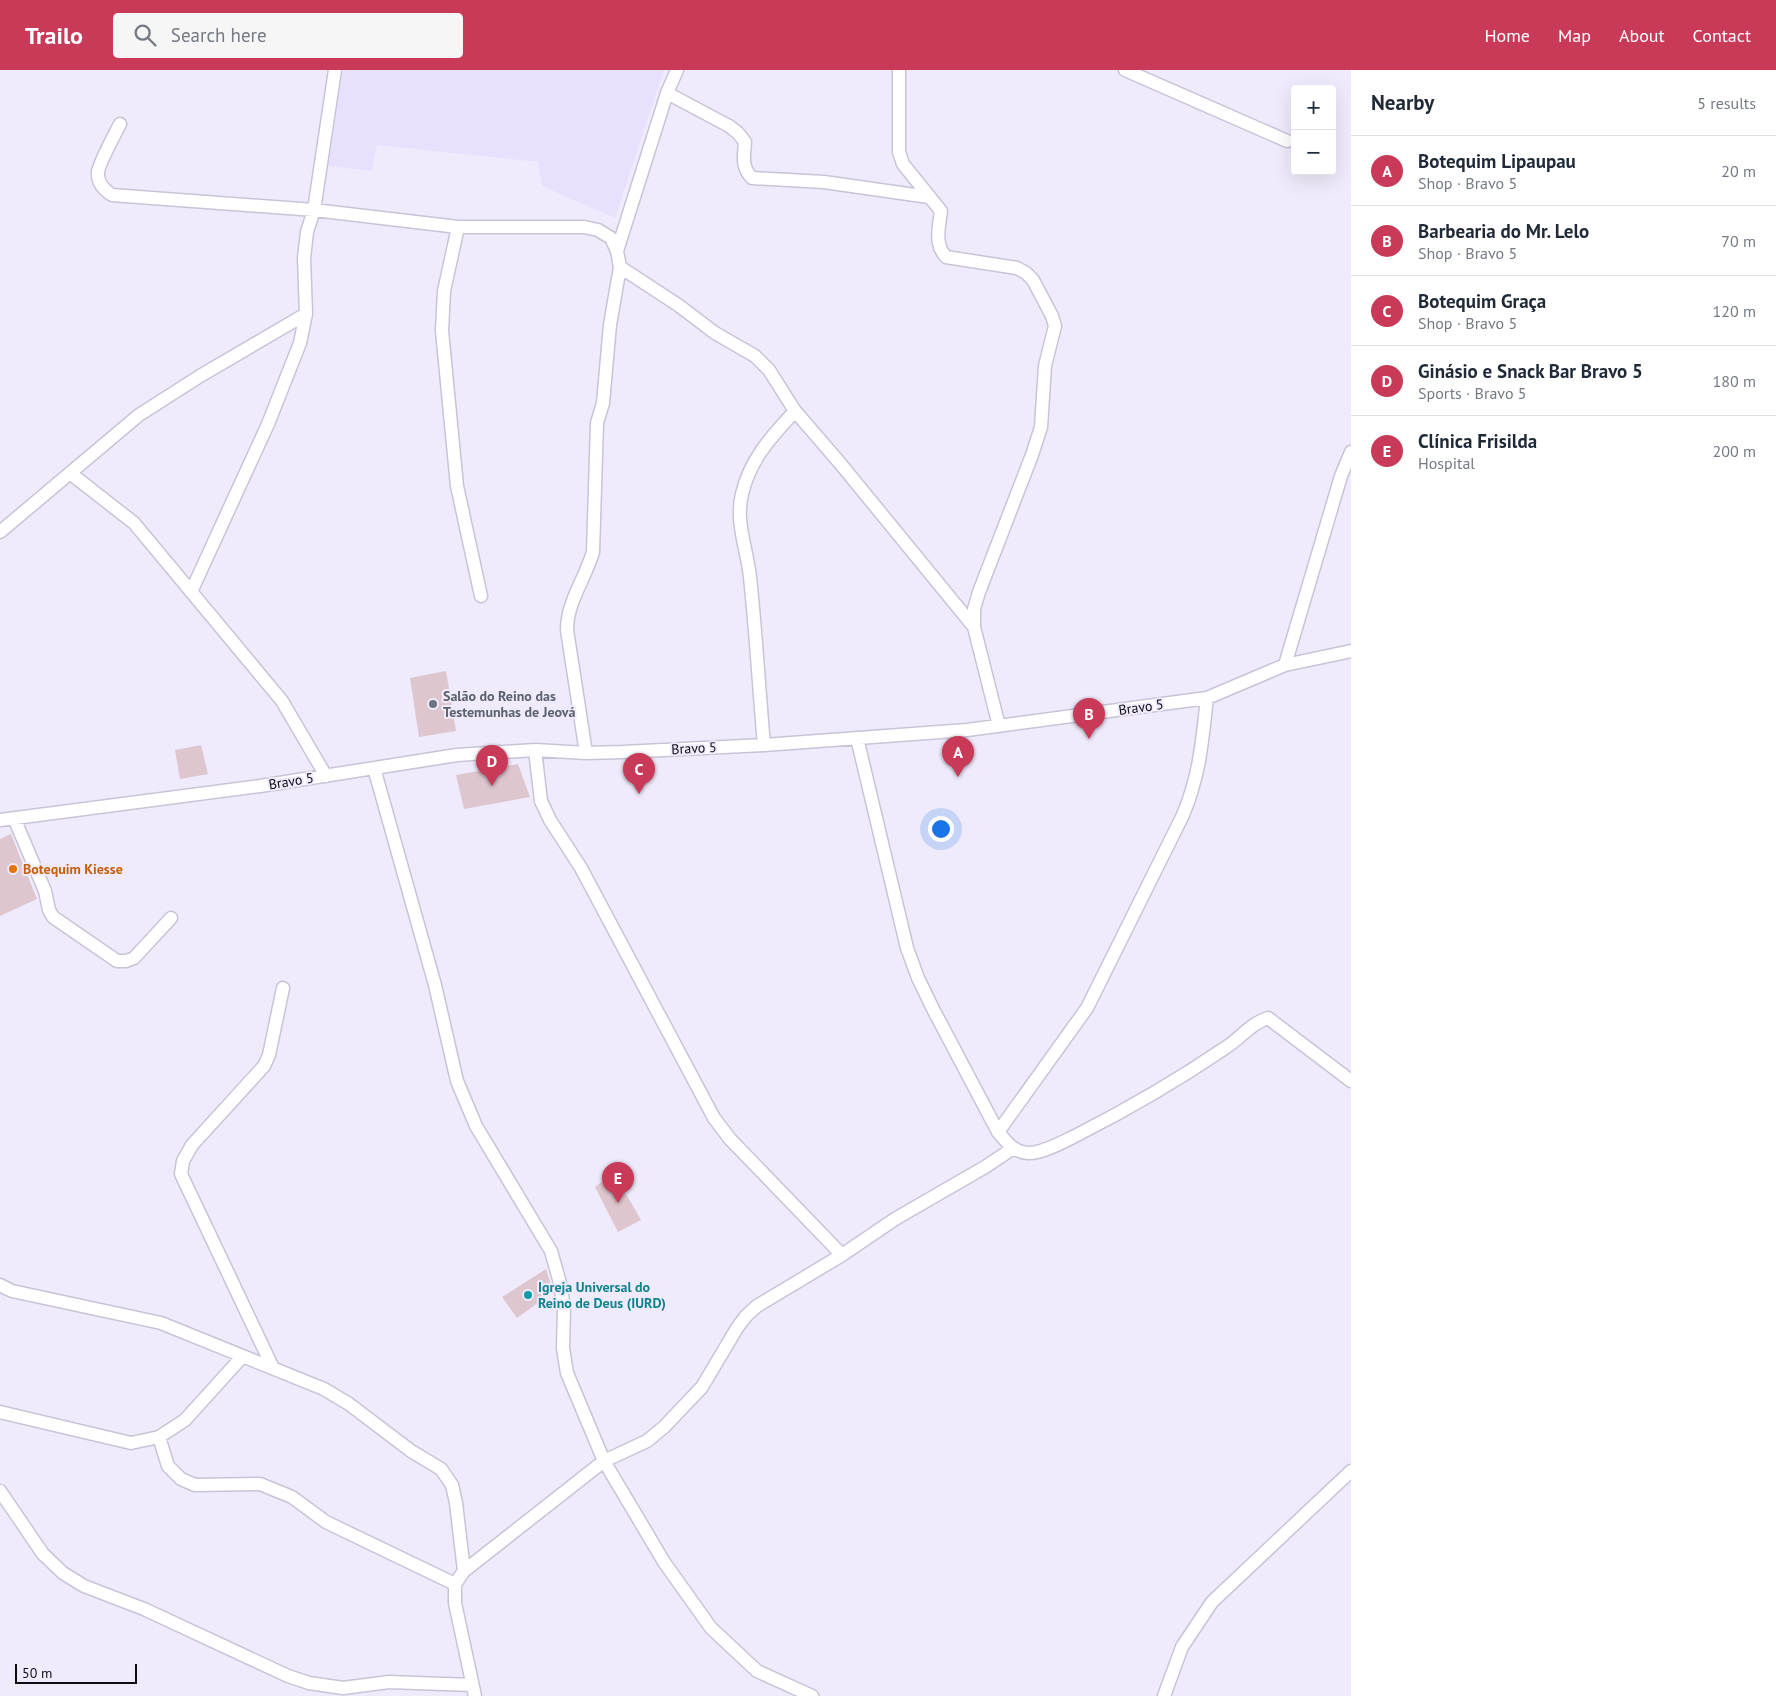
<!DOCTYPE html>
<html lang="en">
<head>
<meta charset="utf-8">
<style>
	:root { --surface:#fff; --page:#f6f6f7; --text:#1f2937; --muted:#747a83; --line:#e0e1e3; --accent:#c93a59 }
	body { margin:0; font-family:"PT Sans",sans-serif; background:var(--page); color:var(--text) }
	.controls { position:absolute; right:15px; top:15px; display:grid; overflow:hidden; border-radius:5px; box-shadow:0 5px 20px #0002 }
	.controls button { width:45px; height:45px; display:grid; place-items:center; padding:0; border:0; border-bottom:1px solid var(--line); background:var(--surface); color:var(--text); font:25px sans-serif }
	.scale { position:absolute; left:15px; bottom:12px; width:122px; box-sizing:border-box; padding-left:5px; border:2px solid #0e0c13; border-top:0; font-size:14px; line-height:18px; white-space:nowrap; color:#0e0c13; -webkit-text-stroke:4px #f0ebfc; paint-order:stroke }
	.you { position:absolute; left:940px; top:758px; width:18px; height:18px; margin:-12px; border:4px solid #fff; border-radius:50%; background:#1a73e8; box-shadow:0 0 0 8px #1a73e833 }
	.badge { display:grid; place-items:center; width:32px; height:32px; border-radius:50%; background:var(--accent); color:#fff; font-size:16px; font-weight:700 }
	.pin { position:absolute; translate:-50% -41px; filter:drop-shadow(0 1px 2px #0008) }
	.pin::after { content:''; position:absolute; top:26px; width:18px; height:15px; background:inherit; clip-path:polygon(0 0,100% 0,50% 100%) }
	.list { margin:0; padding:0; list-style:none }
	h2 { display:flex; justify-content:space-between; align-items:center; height:65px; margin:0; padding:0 20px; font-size:21px }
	h2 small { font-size:16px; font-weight:400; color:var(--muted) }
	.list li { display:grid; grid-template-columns:32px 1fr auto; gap:15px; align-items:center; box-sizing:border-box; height:70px; padding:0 20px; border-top:1px solid var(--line) }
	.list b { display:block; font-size:19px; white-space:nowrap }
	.list p { margin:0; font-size:16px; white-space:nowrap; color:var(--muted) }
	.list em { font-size:16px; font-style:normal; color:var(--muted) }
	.icon { flex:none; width:28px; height:28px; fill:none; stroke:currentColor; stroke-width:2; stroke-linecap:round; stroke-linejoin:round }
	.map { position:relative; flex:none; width:1351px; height:1626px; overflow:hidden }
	header { display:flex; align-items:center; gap:30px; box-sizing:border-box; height:70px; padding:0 25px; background:var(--accent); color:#fff }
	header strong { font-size:24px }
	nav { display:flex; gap:28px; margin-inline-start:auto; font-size:18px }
	.search { width:350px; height:45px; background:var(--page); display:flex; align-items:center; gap:12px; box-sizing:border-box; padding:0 18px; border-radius:5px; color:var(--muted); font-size:19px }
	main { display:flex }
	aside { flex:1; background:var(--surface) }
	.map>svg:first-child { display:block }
	.built { fill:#e8e1fd }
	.building { fill:#dec6ce }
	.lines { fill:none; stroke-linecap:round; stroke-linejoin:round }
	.street-casing { stroke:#c9c3d8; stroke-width:15 }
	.street { stroke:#fff; stroke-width:12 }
	.worship-dot { fill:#6b7280; stroke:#f0ebfc; stroke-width:2 }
	.food-dot { fill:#e8710a; stroke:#f0ebfc; stroke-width:2 }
	.culture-dot { fill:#0f9aa8; stroke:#f0ebfc; stroke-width:2 }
	.labels { text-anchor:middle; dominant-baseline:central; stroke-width:4; stroke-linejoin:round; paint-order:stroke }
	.worship-label { font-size:14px; font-weight:bold; fill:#5b616d; stroke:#f0ebfc; text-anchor:start }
	.street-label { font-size:14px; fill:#0e0c13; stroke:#f0ebfc }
	.food-label { font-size:14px; font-weight:bold; fill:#c56008; stroke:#f0ebfc; text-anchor:start }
	.culture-label { font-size:14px; font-weight:bold; fill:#0d838f; stroke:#f0ebfc; text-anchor:start }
</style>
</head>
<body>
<header>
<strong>Trailo</strong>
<div class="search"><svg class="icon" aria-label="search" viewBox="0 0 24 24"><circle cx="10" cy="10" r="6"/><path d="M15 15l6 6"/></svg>Search here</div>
<nav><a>Home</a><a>Map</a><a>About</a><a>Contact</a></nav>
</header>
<main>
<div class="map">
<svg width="1351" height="1626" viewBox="0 0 1351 1626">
	<rect width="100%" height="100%" fill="#f0ebfc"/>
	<path class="built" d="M343,0H664L615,148L542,116L538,92L377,75L372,101L327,96Z"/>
	<path class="building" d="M446,601L456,661L419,667L410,608Z
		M201,675L208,704L180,709L175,680Z
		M518,694L530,727L464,739L456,705Z
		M11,764L37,829L0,846V769Z
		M614,1103L641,1150L618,1162L595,1117Z
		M546,1199L553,1222L517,1248L502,1227Z"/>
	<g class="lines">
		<g class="street-casing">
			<path id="street" d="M899,0V82L903,94L941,141C939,157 934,174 946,187L1017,198L1026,203L1033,210L1052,246L1055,256L1045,296L1041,357L1032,385L979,522L974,539V557L999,656
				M1125,0L1287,71
				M667,23L729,56L738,63L745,72C744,86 741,97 752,108L824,112L929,127
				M120,54C115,64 99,93 98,102C97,113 104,120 112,125L314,140L458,157H584L598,160L611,168L617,181L620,197L610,255L603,333L597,353L593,482C585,509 567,532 567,560L586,683
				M458,157L444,221L442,261L457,416L481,526
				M617,181L667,23L677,0
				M620,197L678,235L715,263L755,286L769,300L795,341L839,392L974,557
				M70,403L134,453L282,631L326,706
				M0,462L139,345L200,306L306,244
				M191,522L268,354L300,273L306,244L304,188L307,162L314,140L335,0
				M1285,595L1341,406L1351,382
				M857,668L907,878L918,908L933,939L998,1062C1007,1072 1013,1082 1028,1083C1041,1084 1065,1071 1077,1065C1128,1039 1178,1010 1225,978C1242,967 1250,954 1268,948L1351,1011
				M764,675C759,619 756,563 750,507C747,479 735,452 742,424C750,389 772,366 795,341
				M535,680L541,731L550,750L581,798L714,1048L730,1069L842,1185
				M374,698L435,915L457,1011L476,1056L551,1181L560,1213L564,1238L563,1278L567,1303L604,1391L664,1492L711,1558L757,1601L812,1626
				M14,748L45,821L49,840L53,847L117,891H126L134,888L171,848
				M0,750L260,716L457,685L535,680L586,683L623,682L764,675L967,660L1207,628L1285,595L1351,581
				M998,1062L1087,938L1183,745C1200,704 1202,672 1207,628
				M0,1215L12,1221L161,1253L324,1319L349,1334L411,1381L441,1399L452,1415L456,1433L464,1501
				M273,1298L181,1104L183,1091L192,1075L264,996L269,985L283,918
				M0,1342L131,1373L159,1367L185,1350L242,1287
				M159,1367L168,1396L181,1409L195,1415L260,1414L292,1427L326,1452L455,1514
				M0,1421L43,1484L63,1503L84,1516L144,1539L288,1606L309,1613L343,1618L389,1612L472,1615
				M475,1626L455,1533V1514L464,1501L604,1391L647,1371L664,1357L702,1317L737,1258L746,1246L757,1236L842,1185L895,1149L985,1097L1012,1079
				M1164,1626L1182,1577L1212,1532L1351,1401"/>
		</g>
		<use href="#street" class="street"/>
	</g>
	<circle class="worship-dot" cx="433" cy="634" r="5"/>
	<circle class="food-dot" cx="13" cy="799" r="5"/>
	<circle class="culture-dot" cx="528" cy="1225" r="5"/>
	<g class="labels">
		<g class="worship-label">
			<text x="443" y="626">Salão do Reino das<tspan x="443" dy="16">Testemunhas de Jeová</tspan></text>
		</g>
		<g class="street-label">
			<text transform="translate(1141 637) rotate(-8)">Bravo 5</text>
			<text transform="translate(694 678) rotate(-3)">Bravo 5</text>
			<text transform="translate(291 711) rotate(-9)">Bravo 5</text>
		</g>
		<g class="food-label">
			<text x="23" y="799">Botequim Kiesse</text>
		</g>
		<g class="culture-label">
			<text x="538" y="1217">Igreja Universal do<tspan x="538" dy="16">Reino de Deus (IURD)</tspan></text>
		</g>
	</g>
</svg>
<div class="controls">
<button>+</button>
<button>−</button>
</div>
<div class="scale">50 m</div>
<div class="you"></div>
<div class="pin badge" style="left:958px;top:707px">A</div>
<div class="pin badge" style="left:1089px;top:669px">B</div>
<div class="pin badge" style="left:639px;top:724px">C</div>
<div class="pin badge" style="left:492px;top:716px">D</div>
<div class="pin badge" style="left:618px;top:1133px">E</div>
</div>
<aside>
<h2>Nearby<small>5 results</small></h2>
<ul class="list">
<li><span class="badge">A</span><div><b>Botequim Lipaupau</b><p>Shop · Bravo 5</p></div><em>20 m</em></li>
<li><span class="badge">B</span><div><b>Barbearia do Mr. Lelo</b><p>Shop · Bravo 5</p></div><em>70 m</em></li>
<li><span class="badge">C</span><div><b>Botequim Graça</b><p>Shop · Bravo 5</p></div><em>120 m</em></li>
<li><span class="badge">D</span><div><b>Ginásio e Snack Bar Bravo 5</b><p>Sports · Bravo 5</p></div><em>180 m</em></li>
<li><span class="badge">E</span><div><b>Clínica Frisilda</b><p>Hospital</p></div><em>200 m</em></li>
</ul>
</aside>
</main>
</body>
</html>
